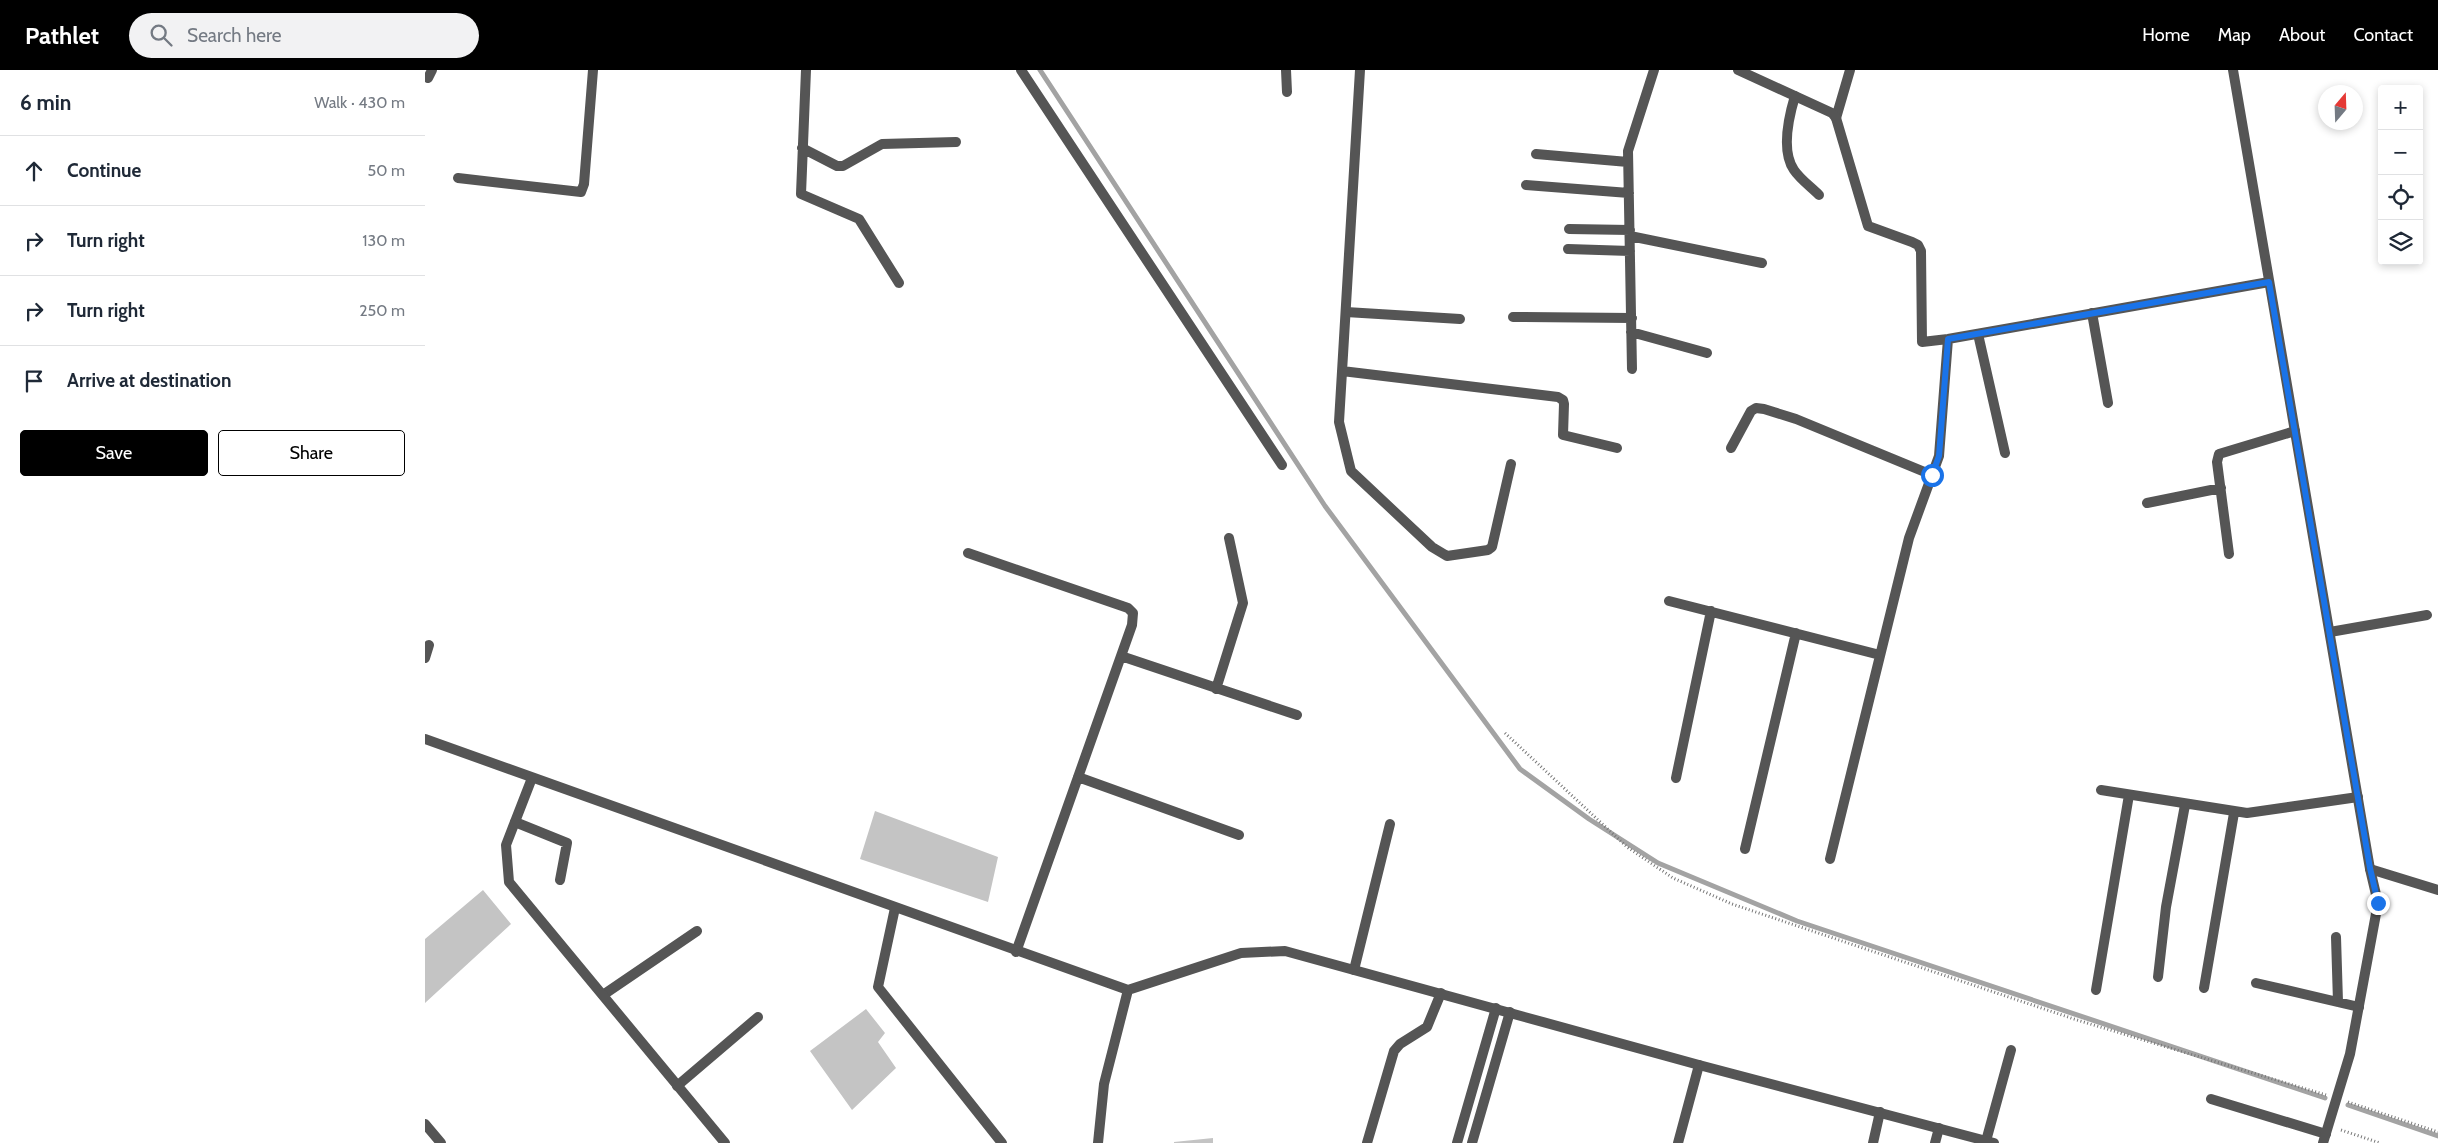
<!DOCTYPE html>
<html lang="en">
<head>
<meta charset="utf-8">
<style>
	:root { --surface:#fff; --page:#f2f2f3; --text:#1f2937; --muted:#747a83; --line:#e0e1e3; --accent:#000 }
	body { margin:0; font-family:Cabin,sans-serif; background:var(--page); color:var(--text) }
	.controls { position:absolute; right:15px; top:15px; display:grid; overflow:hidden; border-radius:5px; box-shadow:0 2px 8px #0003 }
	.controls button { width:45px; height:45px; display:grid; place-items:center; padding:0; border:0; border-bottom:1px solid var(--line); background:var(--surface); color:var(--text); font:25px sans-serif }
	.compass { position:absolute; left:1893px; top:15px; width:45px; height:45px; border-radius:50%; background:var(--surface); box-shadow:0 2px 8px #0003; rotate:19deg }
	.stop { position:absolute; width:15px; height:15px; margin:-11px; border:4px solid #1a73e8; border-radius:50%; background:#fff }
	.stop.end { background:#1a73e8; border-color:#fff; box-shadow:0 1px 5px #0008 }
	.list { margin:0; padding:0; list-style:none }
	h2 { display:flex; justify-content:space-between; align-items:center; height:65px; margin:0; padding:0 20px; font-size:21px }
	h2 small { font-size:16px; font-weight:400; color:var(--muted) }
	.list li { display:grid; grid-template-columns:32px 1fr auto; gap:15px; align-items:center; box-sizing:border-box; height:70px; padding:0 20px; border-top:1px solid var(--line) }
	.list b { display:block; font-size:19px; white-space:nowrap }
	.list em { font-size:16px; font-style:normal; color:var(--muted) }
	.actions { display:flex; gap:10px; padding:15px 20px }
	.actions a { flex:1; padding:11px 0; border:1px solid var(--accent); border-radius:5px; text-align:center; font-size:18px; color:var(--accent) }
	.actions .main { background:var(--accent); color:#fff }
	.icon { flex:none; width:28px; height:28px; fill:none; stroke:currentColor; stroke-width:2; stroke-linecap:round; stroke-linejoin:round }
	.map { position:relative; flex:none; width:2013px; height:1073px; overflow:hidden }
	header { display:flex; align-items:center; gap:30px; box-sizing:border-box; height:70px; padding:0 25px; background:var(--accent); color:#fff }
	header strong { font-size:24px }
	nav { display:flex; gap:28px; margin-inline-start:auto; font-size:18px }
	.search { width:350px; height:45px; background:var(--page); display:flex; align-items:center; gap:12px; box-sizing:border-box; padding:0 18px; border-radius:28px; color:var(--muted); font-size:19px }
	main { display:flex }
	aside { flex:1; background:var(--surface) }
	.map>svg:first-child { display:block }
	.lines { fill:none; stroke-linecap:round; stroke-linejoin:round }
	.stream { stroke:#a3a3a3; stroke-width:5 }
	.building { fill:#c4c4c4 }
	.path { stroke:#777; stroke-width:3; stroke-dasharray:1 2.5; stroke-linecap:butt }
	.service { stroke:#555; stroke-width:10 }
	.minor { stroke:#555; stroke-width:10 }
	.tertiary { stroke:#555; stroke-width:10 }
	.route { stroke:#1a73e8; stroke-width:6 }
</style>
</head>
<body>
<header>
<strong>Pathlet</strong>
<div class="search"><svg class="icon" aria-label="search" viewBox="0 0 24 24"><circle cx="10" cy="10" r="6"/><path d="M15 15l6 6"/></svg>Search here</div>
<nav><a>Home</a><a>Map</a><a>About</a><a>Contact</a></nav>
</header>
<main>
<aside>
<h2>6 min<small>Walk · 430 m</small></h2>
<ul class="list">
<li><svg class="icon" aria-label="ahead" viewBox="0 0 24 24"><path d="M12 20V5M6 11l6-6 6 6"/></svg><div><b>Continue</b></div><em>50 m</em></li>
<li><svg class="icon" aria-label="right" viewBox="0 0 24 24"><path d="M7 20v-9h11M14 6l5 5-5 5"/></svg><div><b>Turn right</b></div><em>130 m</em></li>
<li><svg class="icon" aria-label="right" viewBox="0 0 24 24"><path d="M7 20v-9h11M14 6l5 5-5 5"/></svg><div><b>Turn right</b></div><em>250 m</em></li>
<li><svg class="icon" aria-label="arrive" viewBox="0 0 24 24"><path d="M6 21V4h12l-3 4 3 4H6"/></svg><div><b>Arrive at destination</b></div></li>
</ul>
<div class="actions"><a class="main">Save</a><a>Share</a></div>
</aside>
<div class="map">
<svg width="2013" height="1073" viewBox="0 0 2013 1073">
	<rect width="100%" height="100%" fill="#fff"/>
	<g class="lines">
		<path class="stream" d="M615,0L900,436L1095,699L1164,749L1233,793L1372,851L1900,1028
			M1923,1035L2013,1066"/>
	</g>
	<path class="building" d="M450,741L573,787L563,832L435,789Z
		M58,820L86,854L0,933V869Z
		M441,939L460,963L453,972L471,998L427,1040L385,981Z
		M788,1068V1073H749V1072Z"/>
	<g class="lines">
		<path class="path" d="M1080,663L1202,777L1248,808L1307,834L1652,950L1901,1025
			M1923,1032L2013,1062
			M1916,1060L1955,1073"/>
		<path class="service" d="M381,0L376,124L434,149L474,213
			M861,0L862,22
			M3,8L7,0
			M1370,26C1364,46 1356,81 1369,100C1375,109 1386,117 1394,125
			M1411,48L1425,0
			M377,78L412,96H418L457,74L531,72
			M1111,84L1203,92
			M33,108L156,122L159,114L168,0
			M1101,115L1204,123
			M1144,159L1205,160
			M1205,166L1337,193
			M1143,179L1205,181
			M921,242L1035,249
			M1667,243L1683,333
			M1088,247L1207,248
			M1206,262L1282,283
			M1553,264L1580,383
			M1207,299L1203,81L1229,0
			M1306,378L1326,341L1331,338L1339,339L1371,349L1507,405
			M1722,433L1796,418
			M543,483L703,538L708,543L707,555L591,882
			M1804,484L1792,392L1794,384L1870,361
			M1905,562L2002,545
			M696,586L872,645
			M0,588L4,575
			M791,619L818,533L804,468
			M653,707L814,765
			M90,752L142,773L135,810
			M1945,799L2013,820
			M470,838L453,917L577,1073
			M1911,867L1913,932
			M929,900L965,754
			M1831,913L1934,937
			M178,925L272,861
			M252,1016L333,947
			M1786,1029L1901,1064
			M0,1054L16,1073
			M1561,1071L1586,980
			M942,1073L969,981L975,974L1002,957L1016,923
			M1032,1073L1071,938
			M1047,1073L1085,942
			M1253,1073L1274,995
			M1448,1073L1455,1042
			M1510,1073L1514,1058"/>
		<path class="minor" d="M596,0L857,395
			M935,0L914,352L926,401L1007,477L1022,486L1063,480L1067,477L1086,394
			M1313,0L1407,43L1411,48L1443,156L1487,172L1493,175L1496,181L1497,272L1523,269L1844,212
			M917,301L1133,327L1138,330L1139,334L1138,365L1192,378
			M1244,531L1455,585
			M107,708L81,775L84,812L300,1073
			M1251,708L1286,541
			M1676,720L1822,743L1933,727
			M1320,779L1371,563
			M1405,789L1484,468L1514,386L1523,269
			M1733,907L1741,837L1760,735
			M1779,918L1809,743
			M1671,920L1704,725"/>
		<path class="tertiary" d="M1808,0L1945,799L1953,833L1925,984L1898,1073
			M0,669L703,920L816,883L860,881L1274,995L1569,1073
			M673,1073L679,1014L703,920"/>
	</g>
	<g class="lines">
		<path class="route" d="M1507,405L1514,386L1523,269L1844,212L1945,798L1953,833"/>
	</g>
</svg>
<div class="controls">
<button>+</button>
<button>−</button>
<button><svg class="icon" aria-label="locate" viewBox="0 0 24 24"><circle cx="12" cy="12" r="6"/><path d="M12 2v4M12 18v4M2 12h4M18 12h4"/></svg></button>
<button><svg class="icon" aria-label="layers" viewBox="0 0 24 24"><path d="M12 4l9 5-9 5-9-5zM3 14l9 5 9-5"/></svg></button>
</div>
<svg class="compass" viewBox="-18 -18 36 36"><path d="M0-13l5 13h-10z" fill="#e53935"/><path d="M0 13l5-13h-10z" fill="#747a83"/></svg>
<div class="stop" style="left:1507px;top:405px"></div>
<div class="stop end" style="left:1953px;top:833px"></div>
</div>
</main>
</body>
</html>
